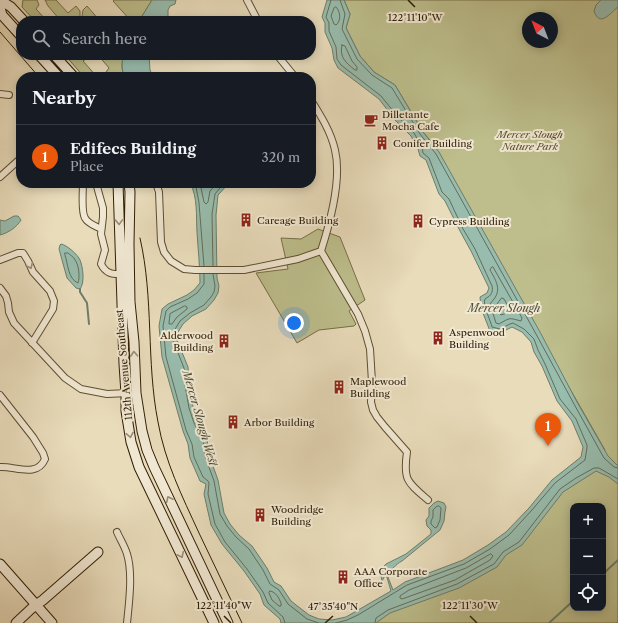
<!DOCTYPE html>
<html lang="en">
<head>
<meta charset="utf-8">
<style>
	:root { --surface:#171b24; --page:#242831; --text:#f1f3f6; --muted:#9ea1a6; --line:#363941; --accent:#ea580c }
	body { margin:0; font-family:"Libre Caslon Text",serif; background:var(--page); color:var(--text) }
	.controls { position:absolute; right:12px; bottom:12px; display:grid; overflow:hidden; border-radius:8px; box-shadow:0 2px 10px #0003 }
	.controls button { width:36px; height:36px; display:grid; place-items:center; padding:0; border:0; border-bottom:1px solid var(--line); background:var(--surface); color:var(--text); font:20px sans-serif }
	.compass { position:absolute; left:522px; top:12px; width:36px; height:36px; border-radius:50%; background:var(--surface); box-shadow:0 2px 10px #0003; rotate:318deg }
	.you { position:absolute; left:294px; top:323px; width:14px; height:14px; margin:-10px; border:3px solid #fff; border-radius:50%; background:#1a73e8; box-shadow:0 0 0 6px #1a73e833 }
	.badge { display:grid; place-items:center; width:26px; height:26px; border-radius:50%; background:var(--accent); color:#fff; font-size:13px; font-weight:700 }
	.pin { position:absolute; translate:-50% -33px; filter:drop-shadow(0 1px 2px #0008) }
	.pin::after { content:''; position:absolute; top:21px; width:14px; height:12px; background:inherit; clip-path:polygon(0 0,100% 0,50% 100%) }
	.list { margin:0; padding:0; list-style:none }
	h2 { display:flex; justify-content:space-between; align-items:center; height:52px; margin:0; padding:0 16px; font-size:17px }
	h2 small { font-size:13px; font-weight:400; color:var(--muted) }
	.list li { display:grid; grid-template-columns:26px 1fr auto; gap:12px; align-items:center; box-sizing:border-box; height:64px; padding:0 16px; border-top:1px solid var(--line) }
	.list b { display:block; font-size:15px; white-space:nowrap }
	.list p { margin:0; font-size:13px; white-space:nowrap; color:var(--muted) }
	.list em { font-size:13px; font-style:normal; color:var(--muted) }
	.icon { flex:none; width:22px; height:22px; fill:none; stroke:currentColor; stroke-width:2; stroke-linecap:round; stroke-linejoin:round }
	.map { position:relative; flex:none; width:618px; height:623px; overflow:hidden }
	.search { position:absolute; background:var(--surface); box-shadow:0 2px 10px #0003; left:16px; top:16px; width:300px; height:44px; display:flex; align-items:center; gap:10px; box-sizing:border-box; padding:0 14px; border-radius:16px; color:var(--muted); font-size:15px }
	.panel { position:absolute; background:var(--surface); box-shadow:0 2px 10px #0003; left:16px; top:72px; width:300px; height:116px; border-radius:16px }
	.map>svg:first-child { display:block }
	.green { fill:#bdbe8c; stroke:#766e48; fill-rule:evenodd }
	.water { fill:#98bcad; stroke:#6e7d69 }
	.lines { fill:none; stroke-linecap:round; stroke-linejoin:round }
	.shore { stroke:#646d58; stroke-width:1 }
	.stream { stroke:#6e7d69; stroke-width:2 }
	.street-casing { stroke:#5e4e32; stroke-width:8 }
	.secondary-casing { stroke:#2f1e04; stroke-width:11 }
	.street { stroke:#f1e8d3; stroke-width:6 }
	.secondary { stroke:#f1e8d3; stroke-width:9 }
	.tram { stroke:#2f1e04; stroke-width:1 }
	.oneway { stroke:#9a8d76 }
	.ticks { fill:none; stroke:#2f1e04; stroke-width:1.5 }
	.labels { text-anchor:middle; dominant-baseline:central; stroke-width:4; stroke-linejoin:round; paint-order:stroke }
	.poi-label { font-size:10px; fill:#2f1e04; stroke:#f1e8d3; text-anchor:start }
	.park-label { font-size:10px; font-style:italic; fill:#5a4e2d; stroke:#f1e8d3 }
	.street-label { font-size:10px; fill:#2f1e04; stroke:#f1e8d3 }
	.water-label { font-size:11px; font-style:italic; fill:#4e4d37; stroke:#f1e8d3 }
	.ticks-label { font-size:10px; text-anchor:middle; fill:#2f1e04; stroke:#f1e8d3; stroke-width:4; stroke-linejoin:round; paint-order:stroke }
</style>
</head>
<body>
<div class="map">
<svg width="618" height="623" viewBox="0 0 618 623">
	<rect width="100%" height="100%" fill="#e9dcbb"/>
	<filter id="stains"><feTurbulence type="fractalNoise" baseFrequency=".005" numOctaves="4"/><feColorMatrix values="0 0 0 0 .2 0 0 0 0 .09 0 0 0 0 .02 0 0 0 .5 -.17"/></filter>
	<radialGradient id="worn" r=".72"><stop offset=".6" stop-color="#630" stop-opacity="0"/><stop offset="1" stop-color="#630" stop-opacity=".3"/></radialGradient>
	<path class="green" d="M23,0H37L39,5L36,9L47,21H35L22,7Z
		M45,0H56L68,13L76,6L80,11V17L71,21H61L48,6Z
		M114,0H152L139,21H131L113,1Z
		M344,0H618V623H352L505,546L597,457L605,450L499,265L434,145L423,132L395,85L374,72L360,56L346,28L350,14ZM528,18H552V42H528ZM573,506H603V608H573Z
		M87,6L100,21H95L91,17L87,20L82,17L83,10Z
		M65,55H84L86,59L83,61L97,77H84Z
		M98,55H104L107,58L110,56H112L113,55H123L122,66L123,75L121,77H100L101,76H103L106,74V72L109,68Z
		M318,229L340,237L365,300L349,311L356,324L354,326L319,330L297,343L256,273L288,269L281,238L301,239Z"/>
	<path class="water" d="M152,0H176L175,4L170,6L168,10V16L164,21H139Z
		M327,0H344L350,14L346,28L360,56L374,72L395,85L423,132L439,152L540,332L577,402L608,456L618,466V484L609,477L596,471L563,492L522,545L506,555L497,567L459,588L390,613L376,623H281L280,619L264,605L260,594L244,571L222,544L211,525L204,494L206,484L200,481L190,458L188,444L183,431L162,357L159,326L162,309L168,304L187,295L194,290L200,283C200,266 198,249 197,232C196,217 198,197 190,183H229L218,195L216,215L217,278L219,286L218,293L214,300L206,309L192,316L183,324L178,332L177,340L188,367L189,385L193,407L198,421L207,439L209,455L218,480L224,513L230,524L239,535L252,546L267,568L274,582L281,586L291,601L309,615L319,619L332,620L346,617L391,591L386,574L382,581L380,571L386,564L406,554L431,534V530L427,526L426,520L429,516V508L434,503L438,501L444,503L446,507L445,512L444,521L440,530L402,561C394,565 395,569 386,572L393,590L405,582L463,560L488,545L506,532L529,508L552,480L581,457L583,447L572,421L557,401L542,366L534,352L531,342L522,332L512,327L500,333L490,331L481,308L480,297L487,293L489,288L471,251L460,231L445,201L439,194L426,160L420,156L418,149L411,136L395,120L379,99L338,68L334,60L332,48L325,32V23L322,17Z
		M601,0H618V7C610,13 600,28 594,11L596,5Z
		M123,55H149L150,70L153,77H125C121,70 122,63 123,55Z
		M14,216H18L21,220C17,227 8,233 0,235V220L5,221Z
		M61,244C67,245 78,255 80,260C83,267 85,283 80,289L76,288L67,278L59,249L60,245Z"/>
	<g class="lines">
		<path class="shore" d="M331,0L326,17L329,23V31L336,47L337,59L341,65L381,96L398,117L414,133L422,147L423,153L429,158L442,192L449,199L463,229L475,249L492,286C493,290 492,295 488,297C487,298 486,298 485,299C482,303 491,322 492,327L500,329L510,324L513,323L524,329L534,339L538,350L545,364L560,399L576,419L587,445V448L585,460L555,483L532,510L509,535L490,549L464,564L407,585L358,615L347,620L336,623
			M340,0L345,14L342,29L357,59L372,75L392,88L420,134L436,154L536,334L574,404L604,458L614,467L618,468
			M336,7C341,12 341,21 336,25L334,24L331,16L334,8Z
			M342,45L345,46L352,61L357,67V70H355C346,63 339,57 342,45Z
			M195,183L196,187L199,203L204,266
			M200,183L204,202L206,204L208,202L210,191L217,183
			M65,253H68C70,255 74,257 75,260C79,265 80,277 78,283C68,279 68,264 65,255Z
			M213,266L212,214L215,194L224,183
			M493,267L522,318L521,321C509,318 511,317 499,324L496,323L490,304C491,302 493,301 494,299C502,289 495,279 490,270L491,268Z
			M204,274V284L197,293L188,299L170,307L166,311L163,326L166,357L186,430L192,444L194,457L203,477L208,481L209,483L208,494L215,524L225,542L247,569L263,592L268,603L283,617L285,623
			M213,274L215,286L214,292L211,297L204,305L190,313L180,321L174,331L173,340L184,368L185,385L189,408L194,423L203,440L205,456L214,481L220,514L227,526L236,537L249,549L263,570L270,584L279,590L288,604L307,619L319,623
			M502,298L504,299L511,311L510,312L501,315L500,314L496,306Z
			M185,306L187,307V309L177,317L172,324H169V323L170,314Z
			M439,506L441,508L440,520L437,527L435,528L431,524V521L433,517V510L436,507Z
			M491,554L493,556L490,560L455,580L402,599L400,598V596L409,590L466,568Z
			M270,591C276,592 279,598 281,603V606H279L272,600L269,593Z
			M375,623L376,618L388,610L457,584L494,564L503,552L519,542L560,489L576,478L594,468H599L618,479"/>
		<path class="stream" d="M80,289V292L87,303L89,324
			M603,574L618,560
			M549,623L573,601"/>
		<g class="street-casing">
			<path id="street" d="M247,0L258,21
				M277,55L295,77
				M0,94L9,95
				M311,100C321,116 331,132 335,150C342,179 330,223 321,251L358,314L365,331L370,349L372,382L371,402L373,410L377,417L385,427L407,452C403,480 407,482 428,500
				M0,177L21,158
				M83,183C83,191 81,212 85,218C88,224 96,226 101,229
				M96,183L103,208V217L101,234L105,250L101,264C105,272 112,276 121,273
				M154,183L157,186L159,192L161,242L164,252L171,261L184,269L195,270H244L298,259L321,251
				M0,260L18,253H23L28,261L33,272L50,291L54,301L53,309L32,343
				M0,288L6,296L8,303L9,312L14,323L65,378L81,389L107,394L128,393
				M0,395L33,437L43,453L45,459C37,478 15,466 0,467
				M117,532C120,539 125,547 127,554C133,573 129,603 127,623"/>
		</g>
		<g class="secondary-casing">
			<path id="secondary" d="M0,0L11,7L24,21
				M0,8L2,15L21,36
				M39,55L59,77
				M54,55L74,77
				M118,183L124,364L126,394V411L131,442L139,467L214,623
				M129,183L130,192L129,244L130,302L134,342L136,393L142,431L147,450L154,467L228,623
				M0,564L52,623
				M16,623L32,608L43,600L98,552"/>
		</g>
		<use href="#street" class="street"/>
		<use href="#secondary" class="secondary"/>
		<path class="tram" d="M0,32L39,77
			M140,238C154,299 146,361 158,422C165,462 182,496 199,533C213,563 228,593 242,623"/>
	</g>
	<defs><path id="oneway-chevron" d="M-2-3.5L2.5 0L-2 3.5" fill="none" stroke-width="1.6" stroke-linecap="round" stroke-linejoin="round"/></defs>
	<g class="oneway">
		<use href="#oneway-chevron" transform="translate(119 222) rotate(88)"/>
		<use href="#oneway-chevron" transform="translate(30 266) rotate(65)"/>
		<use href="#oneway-chevron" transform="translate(134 354) rotate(-93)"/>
		<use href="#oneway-chevron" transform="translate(130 435) rotate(79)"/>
		<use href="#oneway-chevron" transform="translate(169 499) rotate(-115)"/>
		<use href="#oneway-chevron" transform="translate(181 555) rotate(64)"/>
	</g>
	<path class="ticks" d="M408,0L415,7M224,616L231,623M470,616L477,623M325,623L333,616"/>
	<defs>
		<g id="cafe-bare" transform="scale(1.08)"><path d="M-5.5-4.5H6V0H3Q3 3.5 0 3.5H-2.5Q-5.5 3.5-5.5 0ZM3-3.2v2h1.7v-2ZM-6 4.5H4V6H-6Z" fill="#8f2418" stroke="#f1e8d3" stroke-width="2.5" paint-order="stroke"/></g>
		<g id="building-bare" transform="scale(1.08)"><path d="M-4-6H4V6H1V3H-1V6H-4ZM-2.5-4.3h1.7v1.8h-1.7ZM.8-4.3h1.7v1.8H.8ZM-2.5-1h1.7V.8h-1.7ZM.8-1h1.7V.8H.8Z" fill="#8f2418" stroke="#f1e8d3" stroke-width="2.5" paint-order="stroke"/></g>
	</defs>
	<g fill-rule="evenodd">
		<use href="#cafe-bare" x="371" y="120"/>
		<use href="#building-bare" x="382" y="143"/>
		<use href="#building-bare" x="246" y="220"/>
		<use href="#building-bare" x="418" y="221"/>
		<use href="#building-bare" x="438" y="338"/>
		<use href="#building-bare" x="224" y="341"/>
		<use href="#building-bare" x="339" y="387"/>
		<use href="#building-bare" x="233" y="422"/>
		<use href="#building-bare" x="260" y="515"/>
		<use href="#building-bare" x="343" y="577"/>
	</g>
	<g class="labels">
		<g class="poi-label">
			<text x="382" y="114">Dilletante<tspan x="382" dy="12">Mocha Cafe</tspan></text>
			<text x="393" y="143">Conifer Building</text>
			<text x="257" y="220">Careage Building</text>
			<text x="429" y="221">Cypress Building</text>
			<text x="449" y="332">Aspenwood<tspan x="449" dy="12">Building</tspan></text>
			<text x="213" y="335" text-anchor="end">Alderwood<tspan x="213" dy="12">Building</tspan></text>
			<text x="350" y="381">Maplewood<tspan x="350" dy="12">Building</tspan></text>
			<text x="244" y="422">Arbor Building</text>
			<text x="271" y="509">Woodridge<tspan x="271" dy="12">Building</tspan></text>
			<text x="354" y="571">AAA Corporate<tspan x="354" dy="12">Office</tspan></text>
		</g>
		<g class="park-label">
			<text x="530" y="134">Mercer Slough<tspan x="530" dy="12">Nature Park</tspan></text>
		</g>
		<g class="street-label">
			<text transform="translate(124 365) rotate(-95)">112th Avenue Southeast</text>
		</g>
		<g class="water-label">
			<text x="504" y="308">Mercer Slough</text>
			<text transform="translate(200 418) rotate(74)">Mercer Slough West</text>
		</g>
	</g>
	<g class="ticks-label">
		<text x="415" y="21">122°11'10"W</text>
		<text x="224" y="609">122°11'40"W</text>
		<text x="470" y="609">122°11'30"W</text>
		<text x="333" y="610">47°35'40"N</text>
	</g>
	<rect width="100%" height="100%" filter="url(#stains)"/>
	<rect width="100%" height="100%" fill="url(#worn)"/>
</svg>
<div class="controls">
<button>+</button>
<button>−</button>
<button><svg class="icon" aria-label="locate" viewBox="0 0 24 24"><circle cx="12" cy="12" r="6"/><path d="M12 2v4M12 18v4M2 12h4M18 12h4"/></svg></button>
</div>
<svg class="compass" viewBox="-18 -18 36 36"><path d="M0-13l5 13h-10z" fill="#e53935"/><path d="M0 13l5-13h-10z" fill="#9ea1a6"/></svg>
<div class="you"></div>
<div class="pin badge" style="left:548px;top:446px">1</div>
<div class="search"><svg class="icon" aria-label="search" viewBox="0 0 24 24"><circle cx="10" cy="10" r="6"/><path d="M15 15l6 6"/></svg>Search here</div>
<section class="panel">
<h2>Nearby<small></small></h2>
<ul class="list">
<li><span class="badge">1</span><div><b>Edifecs Building</b><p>Place</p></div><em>320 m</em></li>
</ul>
</section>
</div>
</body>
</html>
